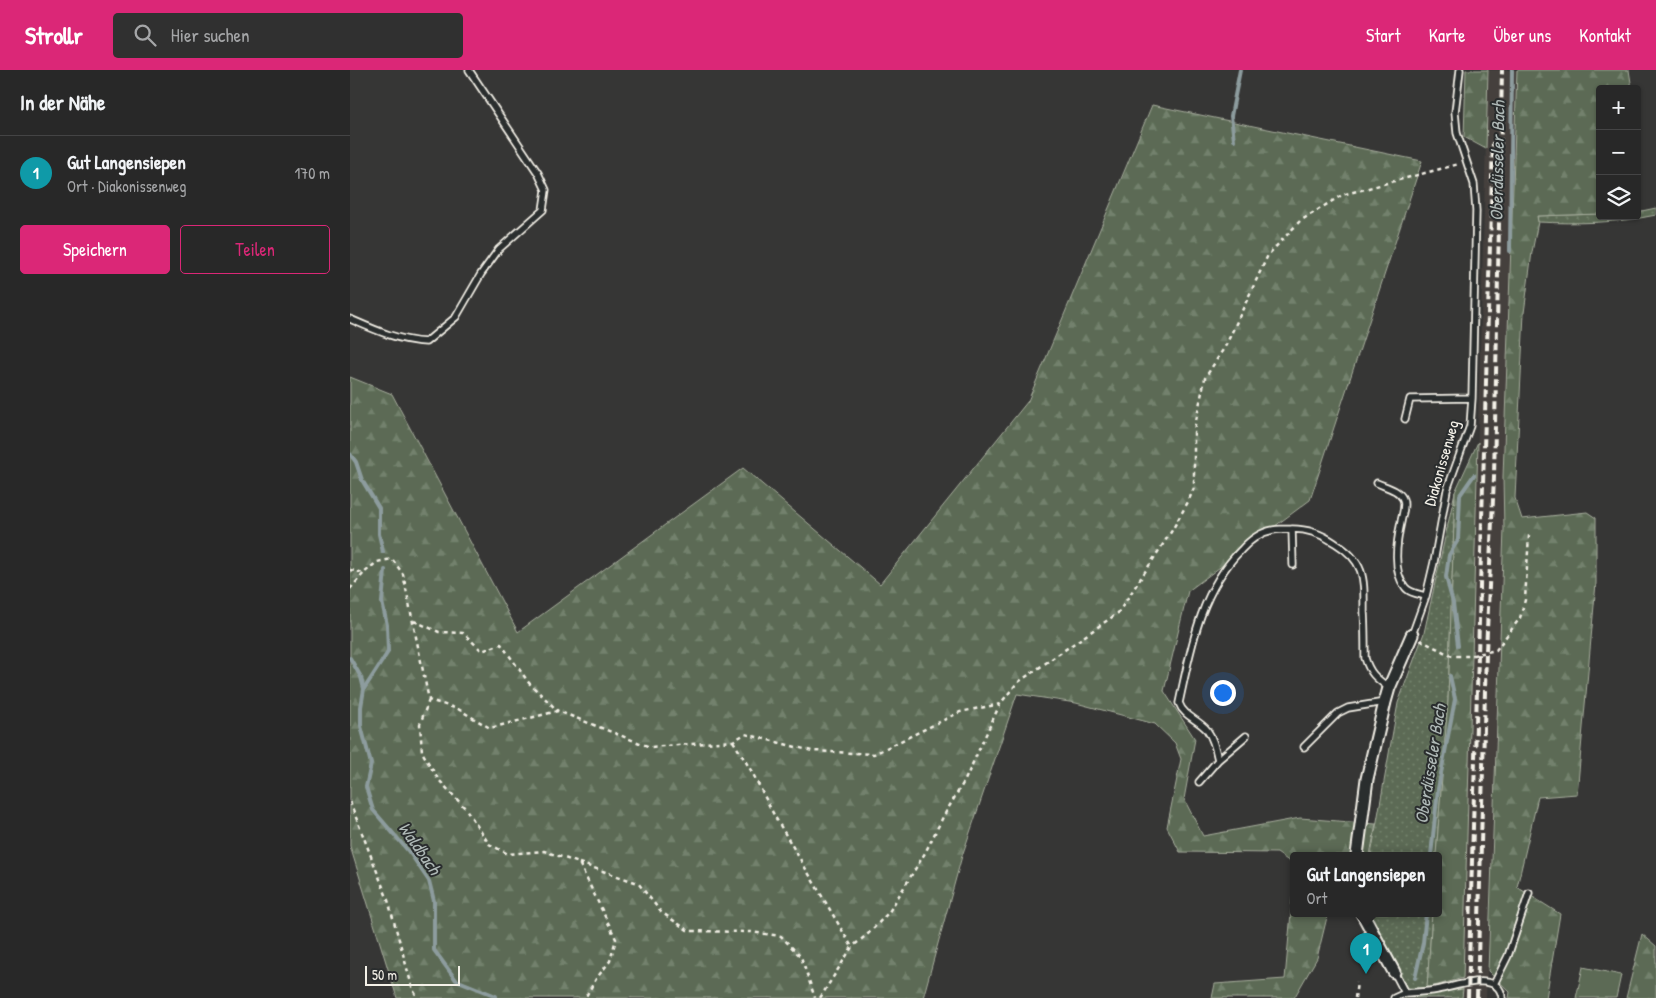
<!DOCTYPE html>
<html lang="de">
<head>
<meta charset="utf-8">
<style>
	:root { --surface:#282828; --page:#303030; --text:#f1f3f6; --muted:#a5a6a8; --line:#444445; --accent:#db2777 }
	body { margin:0; font-family:"Patrick Hand",sans-serif; background:var(--page); color:var(--text) }
	.controls { position:absolute; right:15px; top:15px; display:grid; overflow:hidden; border-radius:5px; box-shadow:0 1px 4px #0004 }
	.controls button { width:45px; height:45px; display:grid; place-items:center; padding:0; border:0; border-bottom:1px solid var(--line); background:var(--surface); color:var(--text); font:25px sans-serif }
	.scale { position:absolute; left:15px; bottom:12px; width:95px; box-sizing:border-box; padding-left:5px; border:2px solid #f4f1e8; border-top:0; font-size:14px; line-height:18px; white-space:nowrap; color:#f4f1e8; -webkit-text-stroke:4px #2a2d2e; paint-order:stroke }
	.you { position:absolute; left:872px; top:622px; width:18px; height:18px; margin:-12px; border:4px solid #fff; border-radius:50%; background:#1a73e8; box-shadow:0 0 0 8px #1a73e833 }
	.badge { display:grid; place-items:center; width:32px; height:32px; border-radius:50%; background:var(--accent); color:#fff; font-size:16px; font-weight:700 }
	.pin { position:absolute; translate:-50% -41px; filter:drop-shadow(0 1px 2px #0008) }
	.pin::after { content:''; position:absolute; top:26px; width:18px; height:15px; background:inherit; clip-path:polygon(0 0,100% 0,50% 100%) }
	.popup { position:absolute; left:940px; top:782px; width:152px; height:65px; box-sizing:border-box; display:grid; place-content:center; border-radius:5px; background:var(--surface); filter:drop-shadow(0 1px 4px #0005); font-size:16px; white-space:nowrap; color:var(--muted) }
	.popup b { font-size:19px; color:var(--text) }
	.popup::after { content:''; position:absolute; left:50%; top:100%; margin-left:-10px; border:10px solid transparent; border-top-color:var(--surface) }
	.list { margin:0; padding:0; list-style:none }
	h2 { display:flex; justify-content:space-between; align-items:center; height:65px; margin:0; padding:0 20px; font-size:21px }
	h2 small { font-size:16px; font-weight:400; color:var(--muted) }
	.list li { display:grid; grid-template-columns:32px 1fr auto; gap:15px; align-items:center; box-sizing:border-box; height:75px; padding:0 20px; border-top:1px solid var(--line) }
	.list b { display:block; font-size:19px; white-space:nowrap }
	.list p { margin:0; font-size:16px; white-space:nowrap; color:var(--muted) }
	.list em { font-size:16px; font-style:normal; color:var(--muted) }
	.actions { display:flex; gap:10px; padding:15px 20px }
	.actions a { flex:1; padding:11px 0; border:1px solid var(--accent); border-radius:5px; text-align:center; font-size:18px; color:var(--accent) }
	.actions .main { background:var(--accent); color:#fff }
	.icon { flex:none; width:28px; height:28px; fill:none; stroke:currentColor; stroke-width:2; stroke-linecap:round; stroke-linejoin:round }
	.map { position:relative; flex:none; width:1306px; height:928px; overflow:hidden }
	header { display:flex; align-items:center; gap:30px; box-sizing:border-box; height:70px; padding:0 25px; background:var(--accent); color:#fff }
	header strong { font-size:24px }
	nav { display:flex; gap:28px; margin-inline-start:auto; font-size:18px }
	.search { width:350px; height:45px; background:var(--page); display:flex; align-items:center; gap:12px; box-sizing:border-box; padding:0 18px; border-radius:5px; color:var(--muted); font-size:19px }
	main { display:flex }
	aside { flex:1; background:var(--surface) }
	.map>svg:first-child { display:block }
	.built { fill:#45403d }
	.grass { fill:url(#grass-dots); stroke:#a8ae9e }
	.forest { fill:url(#forest-firs); stroke:#a8ae9e }
	.pitch { fill:#5b6b54; stroke:#a8ae9e }
	.lines { fill:none; stroke-linecap:round; stroke-linejoin:round }
	.stream { stroke:#8d9c9e; stroke-width:4 }
	.lane-casing { stroke:#f4f1e8; stroke-width:9 }
	.street-casing { stroke:#f4f1e8; stroke-width:15 }
	.path { stroke:#f4f1e8; stroke-width:2.5; stroke-dasharray:4 4; stroke-linecap:butt }
	.lane { stroke:#2a2d2e; stroke-width:5.5 }
	.street { stroke:#2a2d2e; stroke-width:11 }
	.rail { stroke:#f4f1e8; stroke-width:4; stroke-dasharray:8 4; stroke-linecap:butt }
	.labels { text-anchor:middle; dominant-baseline:central; stroke-width:4; stroke-linejoin:round; paint-order:stroke }
	.street-label { font-size:16px; fill:#f4f1e8; stroke:#2a2d2e }
	.water-label { font-size:18px; font-style:italic; fill:#afb9b7; stroke:#2a2d2e }
</style>
</head>
<body>
<header>
<strong>Strollr</strong>
<div class="search"><svg class="icon" aria-label="search" viewBox="0 0 24 24"><circle cx="10" cy="10" r="6"/><path d="M15 15l6 6"/></svg>Hier suchen</div>
<nav><a>Start</a><a>Karte</a><a>Über uns</a><a>Kontakt</a></nav>
</header>
<main>
<aside>
<h2>In der Nähe<small></small></h2>
<ul class="list">
<li><span class="badge" style="background:#0f9aa8">1</span><div><b>Gut Langensiepen</b><p>Ort · Diakonissenweg</p></div><em>170 m</em></li>
</ul>
<div class="actions"><a class="main">Speichern</a><a>Teilen</a></div>
</aside>
<div class="map">
<svg width="1306" height="928" viewBox="0 0 1306 928">
	<defs>
		<pattern id="grass-dots" width="8" height="8" patternUnits="userSpaceOnUse" patternTransform="scale(1.25)"><rect width="8" height="8" fill="#5b6b54"/><path d="M2 2h.1M6 6h.1" fill="none" stroke="#73816d" stroke-width="1.8" stroke-linecap="round"/></pattern>
		<pattern id="forest-firs" width="22" height="20" patternUnits="userSpaceOnUse" patternTransform="scale(1.25)"><rect width="22" height="20" fill="#5b6b54"/><path d="M5 1l3.5 6h-7zM16 11l3.5 6h-7z" fill="#73816d"/></pattern>
	</defs>
	<rect width="100%" height="100%" fill="#363635"/>
	<filter id="ink" filterUnits="userSpaceOnUse"><feTurbulence type="fractalNoise" baseFrequency=".02" numOctaves="2"/><feDisplacementMap in="SourceGraphic" scale="10" xChannelSelector="R" yChannelSelector="G"/><feConvolveMatrix kernelMatrix="1 2 1 2 8 2 1 2 1" color-interpolation-filters="sRGB"/></filter>
	<g filter="url(#ink)">
		<path class="built" d="M1138,0H1167L1166,69L1153,407L1154,459L1136,928H1112Z"/>
		<path class="grass" d="M1306,138V145C1269,153 1226,154 1188,152L1187,146L1250,144V146H1287V142Z
			M1105,422L1098,631L1086,785H1021L1048,633L1074,563Z
			M1021,843H1082L1077,918H1057Z
			M1113,919L1112,928H1054H1055Z"/>
		<path class="forest" d="M1116,0H1138L1136,79L1114,67Z
			M1167,0H1279L1282,19H1250V144L1187,146L1188,152L1182,182L1174,243L1165,428L1172,449L1237,442L1246,448V513L1227,724L1188,727L1167,817L1210,844L1196,928H1159L1160,922L1138,901L1154,459L1153,407Z
			M802,35L1072,91L960,430L838,521L814,621L845,669L834,729L853,766L950,748L1026,754L1020,785H944L943,794L927,783L830,782L817,757L831,689L825,673L805,654L726,633L667,624L612,786L573,928H47L0,776V307L42,324L168,562L393,398L530,514L678,331Z
			M1128,372L1113,908L1077,918L1082,843H1088V785H1086L1098,631L1105,422Z
			M943,821L944,843H978L967,888L944,928H862L865,914L935,909Z
			M1292,864L1306,876V928H1276Z"/>
		<path class="pitch" d="M1233,897L1271,905L1266,928H1226Z"/>
		<g class="lines">
			<path class="stream" d="M884,70L881,46L890,0
				M1160,181L1162,0
				M0,384L6,392L12,410L29,438V464L33,482
				M35,500L32,532L37,555L38,582L14,619L11,637V656L21,694L16,717L23,740L60,783L79,811L84,831V880L106,910L146,926V928
				M1108,576L1103,533L1096,507L1099,485L1108,470L1110,425L1124,405
				M0,588L11,607L14,619
				M1081,785L1088,719L1105,629L1100,606
				M1065,908L1073,873L1076,843"/>
			<g class="lane-casing">
				<path id="lane" d="M0,249C25,260 49,271 76,272L106,247L131,204L149,179L193,140L196,120L188,103L119,0
					M1055,349L1060,329L1122,328
					M1027,413C1036,417 1049,420 1053,429C1056,436 1052,445 1051,452C1047,470 1042,501 1055,517C1059,523 1069,524 1076,526
					M943,495L942,459C958,459 972,464 985,473C1016,492 1014,509 1014,542C1015,557 1015,573 1015,588C1020,604 1026,608 1039,618
					M1062,565L1076,526L1084,492L1097,420L1120,356L1122,328L1126,141L1124,114L1107,63L1105,42L1110,0
					M954,677L988,643L998,638L1035,632
					M868,690C866,680 863,668 857,660C848,649 834,647 829,633C841,578 850,521 891,480C899,471 911,462 923,460C929,459 936,459 942,459
					M849,712L868,690L896,666
					M1044,902L1055,923C1065,922 1076,922 1087,920C1103,917 1150,899 1152,928
					M1144,914L1158,886L1179,823
					M1044,928L1055,923"/>
			</g>
			<g class="street-casing">
				<path id="street" d="M1007,785L1017,709L1035,632L1039,618L1062,565
					M1012,843L1044,902"/>
			</g>
			<path class="path" d="M0,500L14,503L27,492L42,489L53,504L79,630L108,639L140,658L208,641L300,677L383,671L395,664L462,681L524,684L610,642L650,634
				M0,519L14,503
				M64,551L89,562L113,563L132,581L151,574L179,613L208,641
				M1070,570L1102,586H1119L1146,580L1170,548L1175,530L1179,465
				M79,630L70,654L72,682L88,709L116,739L139,774L158,784L194,781L229,793L266,869L260,891L246,909L235,928
				M383,671L402,702L424,745L502,877
				M0,732L38,830L63,920L68,928
				M229,793L288,813L311,842L339,861L401,862L431,866L451,887L465,928
				M470,928L502,877L519,863L539,842L575,783L593,747L615,710L650,634L667,613L768,543L821,462L838,432L844,418V360L855,308L876,275L918,185L950,151L992,125L1109,94
				M1005,928L1007,912"/>
			<use href="#lane" class="lane"/>
			<use href="#street" class="street"/>
			<path class="rail" d="M1118,928L1143,72
				M1127,928L1136,582L1144,407L1152,0"/>
		</g>
	</g>
	<g class="labels">
		<g class="street-label">
			<text transform="translate(1091 393) rotate(-74)">Diakonissenweg</text>
		</g>
		<g class="water-label">
			<text transform="translate(1147 91) rotate(-89)">Oberdüsseler Bach</text>
			<text transform="translate(1080 694) rotate(-81)">Oberdüsseler Bach</text>
			<text transform="translate(70 778) rotate(55)">Waldbach</text>
		</g>
	</g>
</svg>
<div class="controls">
<button>+</button>
<button>−</button>
<button><svg class="icon" aria-label="layers" viewBox="0 0 24 24"><path d="M12 4l9 5-9 5-9-5zM3 14l9 5 9-5"/></svg></button>
</div>
<div class="scale">50 m</div>
<div class="you"></div>
<div class="pin badge" style="left:1016px;top:904px;background:#0f9aa8">1</div>
<div class="popup"><b>Gut Langensiepen</b>Ort</div>
</div>
</main>
</body>
</html>
